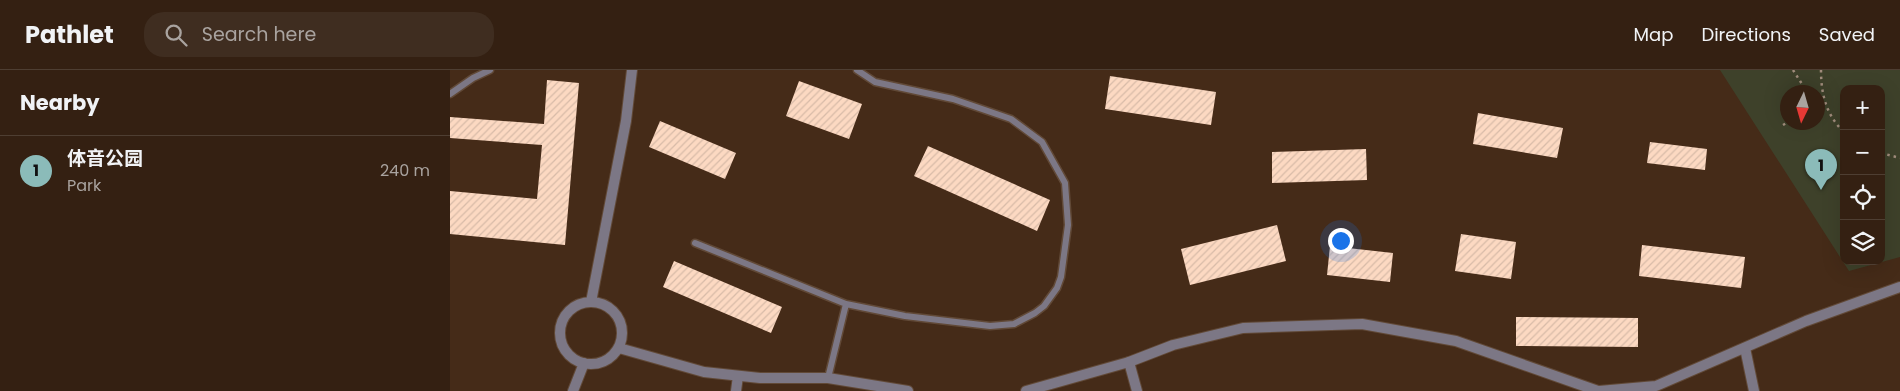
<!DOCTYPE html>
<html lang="en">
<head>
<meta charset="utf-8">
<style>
	:root { --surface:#342012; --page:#3f2d20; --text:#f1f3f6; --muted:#a9a39f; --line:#4e3e32; --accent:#8bbbb9 }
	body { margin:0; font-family:Poppins,"Noto Sans SC",sans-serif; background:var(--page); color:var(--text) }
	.controls { position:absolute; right:15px; top:15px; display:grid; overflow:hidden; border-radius:10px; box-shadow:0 5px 20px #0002 }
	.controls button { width:45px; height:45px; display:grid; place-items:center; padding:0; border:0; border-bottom:1px solid var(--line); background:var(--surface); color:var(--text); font:25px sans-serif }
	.compass { position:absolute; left:1330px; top:15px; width:45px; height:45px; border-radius:50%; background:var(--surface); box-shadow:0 5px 20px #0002; rotate:185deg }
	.you { position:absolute; left:890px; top:170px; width:18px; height:18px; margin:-12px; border:4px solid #fff; border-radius:50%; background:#1a73e8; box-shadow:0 0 0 8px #1a73e833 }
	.badge { display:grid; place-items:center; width:32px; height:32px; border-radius:50%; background:var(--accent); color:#111; font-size:16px; font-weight:700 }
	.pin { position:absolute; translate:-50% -41px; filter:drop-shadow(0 1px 2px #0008) }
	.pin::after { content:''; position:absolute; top:26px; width:18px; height:15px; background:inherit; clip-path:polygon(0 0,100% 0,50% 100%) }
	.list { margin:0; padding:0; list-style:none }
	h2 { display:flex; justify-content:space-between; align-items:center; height:65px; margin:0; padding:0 20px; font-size:21px }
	h2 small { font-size:16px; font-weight:400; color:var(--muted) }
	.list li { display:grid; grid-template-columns:32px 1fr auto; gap:15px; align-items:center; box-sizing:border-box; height:70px; padding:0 20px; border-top:1px solid var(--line) }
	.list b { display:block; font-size:19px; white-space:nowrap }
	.list p { margin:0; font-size:16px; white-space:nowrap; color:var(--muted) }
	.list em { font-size:16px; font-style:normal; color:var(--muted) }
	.icon { flex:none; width:28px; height:28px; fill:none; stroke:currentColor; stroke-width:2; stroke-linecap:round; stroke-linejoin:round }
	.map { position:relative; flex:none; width:1450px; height:321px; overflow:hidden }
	header { display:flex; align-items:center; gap:30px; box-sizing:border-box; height:70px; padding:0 25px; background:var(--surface); border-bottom:1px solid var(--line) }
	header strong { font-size:24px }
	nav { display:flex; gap:28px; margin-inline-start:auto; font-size:18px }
	.search { width:350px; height:45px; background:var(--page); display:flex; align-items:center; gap:12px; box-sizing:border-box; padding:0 18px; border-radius:20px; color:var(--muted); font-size:19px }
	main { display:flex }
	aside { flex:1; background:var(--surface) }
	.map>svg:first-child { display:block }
	.green { fill:#3e412a; fill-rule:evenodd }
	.building { fill:url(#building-hatch) }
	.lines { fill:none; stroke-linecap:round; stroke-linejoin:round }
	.service-casing { stroke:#614937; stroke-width:9 }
	.minor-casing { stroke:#614937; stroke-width:12 }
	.tertiary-casing { stroke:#614937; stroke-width:12 }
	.path { stroke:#a28d7d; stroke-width:2.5; stroke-dasharray:2.5 4; stroke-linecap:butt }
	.service { stroke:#7c7785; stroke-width:6 }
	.minor { stroke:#7c7785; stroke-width:10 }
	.tertiary { stroke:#7c7785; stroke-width:10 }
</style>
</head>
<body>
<header>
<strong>Pathlet</strong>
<div class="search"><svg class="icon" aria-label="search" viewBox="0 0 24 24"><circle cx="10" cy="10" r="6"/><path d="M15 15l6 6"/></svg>Search here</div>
<nav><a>Map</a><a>Directions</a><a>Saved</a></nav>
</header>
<main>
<aside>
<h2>Nearby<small></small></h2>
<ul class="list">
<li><span class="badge">1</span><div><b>体音公园</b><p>Park</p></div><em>240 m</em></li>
</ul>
</aside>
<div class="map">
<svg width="1450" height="321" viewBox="0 0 1450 321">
	<defs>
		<pattern id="building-hatch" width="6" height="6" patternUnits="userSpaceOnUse" patternTransform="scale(1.25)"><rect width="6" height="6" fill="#fcd9c2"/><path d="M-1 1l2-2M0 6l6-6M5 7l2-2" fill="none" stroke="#d8bba8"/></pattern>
	</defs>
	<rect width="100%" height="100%" fill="#452b18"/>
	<path class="green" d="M1270,0H1450V187L1399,201ZM1394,19H1431V191H1394ZM1338,22H1368V52H1338Z"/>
	<path class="building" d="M660,6L766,22L761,55L655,39Z
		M97,10L129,13L115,175L0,164V121L87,129L92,75L0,68V47L94,54Z
		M349,11L412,34L399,69L336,46Z
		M1028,43L1113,58L1107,88L1023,74Z
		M210,51L286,83L275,109L199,77Z
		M1200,72L1257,79L1255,100L1197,93Z
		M478,76L600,130L587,161L464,106Z
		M916,79L917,110L822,113V82Z
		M827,155L836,191L740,215L731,179Z
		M1011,164L1066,172L1061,209L1005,201Z
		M1192,175L1295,187L1291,218L1189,206Z
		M880,176L943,183L940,212L877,205Z
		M224,191L332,237L321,263L213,217Z
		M1066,247L1188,248V277L1066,276Z"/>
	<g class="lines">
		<g class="service-casing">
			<path id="service" d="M0,24L23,8L40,0
				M245,173L396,234
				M378,308L396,234L455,246L540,256L564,254L585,243L594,236L607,218L611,207L618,155L615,113L592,72L561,49L503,29L425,12L407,0"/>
		</g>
		<g class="minor-casing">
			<path id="minor" d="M1295,278L1304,321
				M679,292L687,321
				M286,321L288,306"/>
		</g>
		<g class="tertiary-casing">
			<path id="tertiary" d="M110 263a31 31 0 1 1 62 0a31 31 0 1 1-62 0Z
				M141,232L176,51L182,0
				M169,278L254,302L310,308H378L458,321
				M123,321L134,293
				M576,321L679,292L723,275L793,258L912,254L1006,271L1148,321
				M1149,321L1206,316L1356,251L1450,217"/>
		</g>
		<path class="path" d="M1343,0L1352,14L1353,22
			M1371,0C1371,24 1376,45 1394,62
			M1333,55L1338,52
			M1431,83L1450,88"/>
		<use href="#service" class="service"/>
		<use href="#minor" class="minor"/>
		<use href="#tertiary" class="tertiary"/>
	</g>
</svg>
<div class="controls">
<button>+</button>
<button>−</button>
<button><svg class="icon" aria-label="locate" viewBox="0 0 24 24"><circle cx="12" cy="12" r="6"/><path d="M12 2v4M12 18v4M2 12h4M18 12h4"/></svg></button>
<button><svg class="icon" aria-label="layers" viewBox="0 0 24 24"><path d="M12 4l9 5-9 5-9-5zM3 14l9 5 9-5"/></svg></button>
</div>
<svg class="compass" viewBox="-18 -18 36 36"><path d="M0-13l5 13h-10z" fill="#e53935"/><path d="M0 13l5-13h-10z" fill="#a9a39f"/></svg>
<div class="you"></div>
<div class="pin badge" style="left:1371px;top:120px">1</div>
</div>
</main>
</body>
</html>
